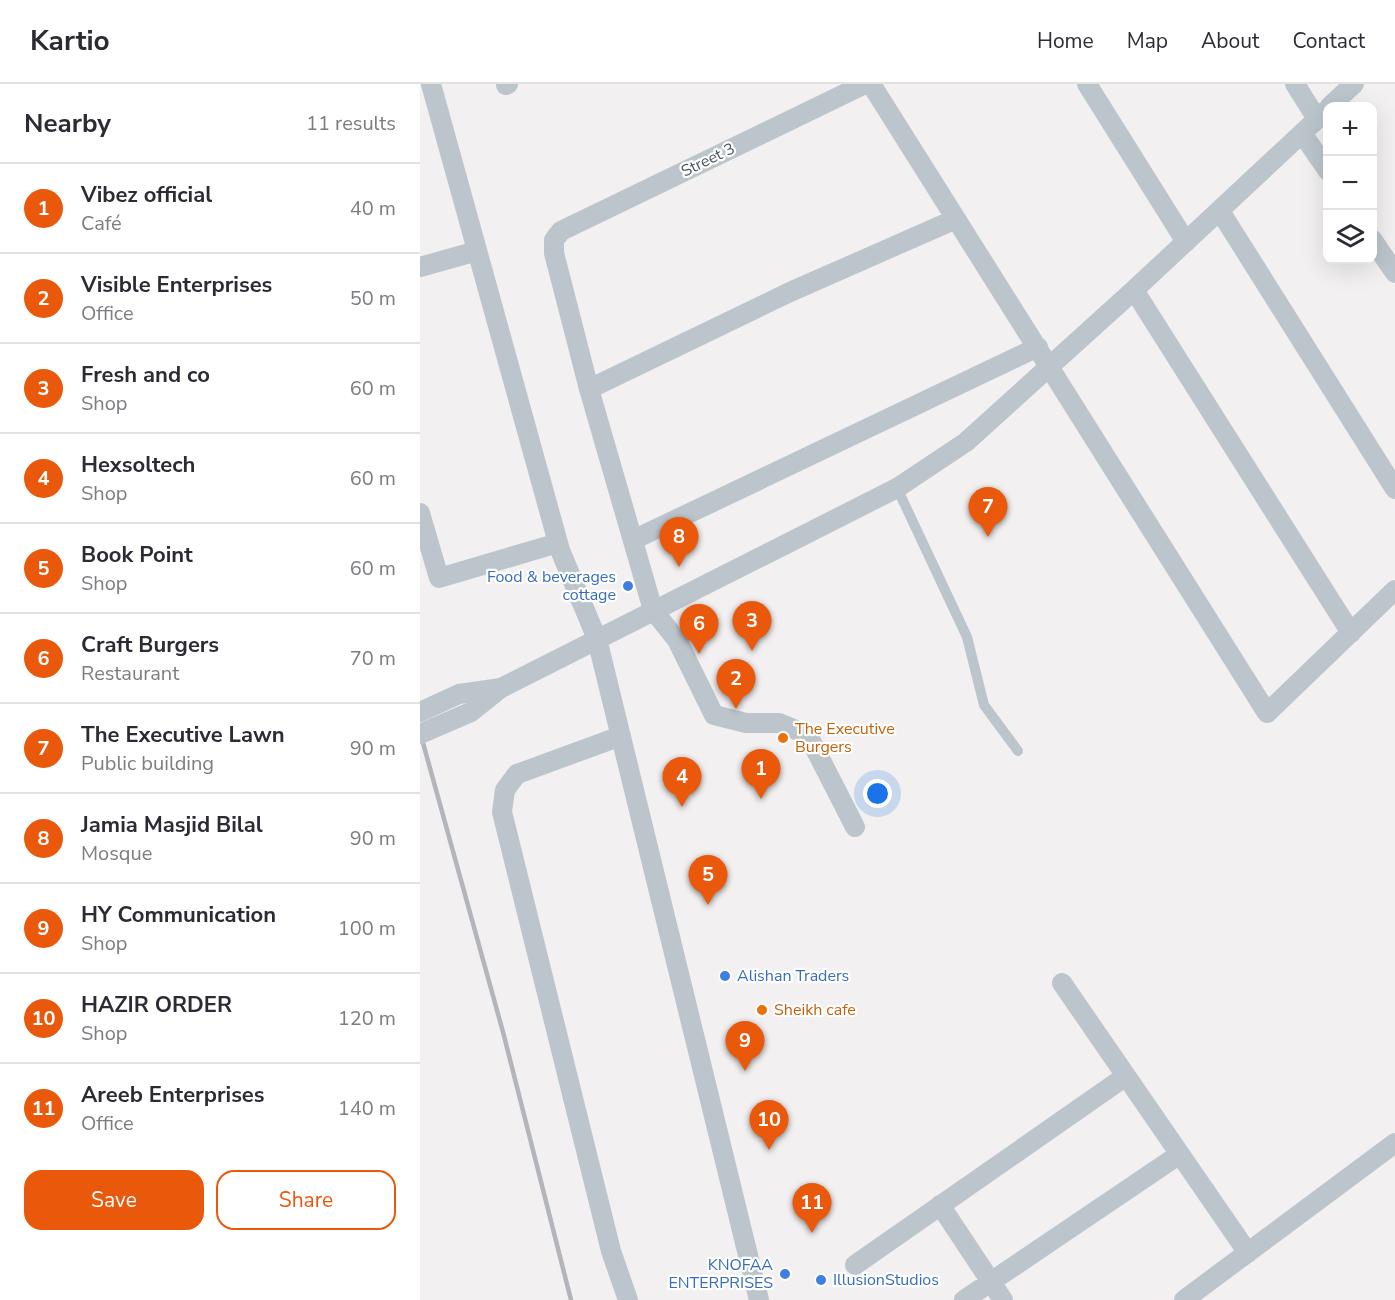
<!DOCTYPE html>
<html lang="en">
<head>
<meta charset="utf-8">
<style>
	:root { --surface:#fff; --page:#f2f2f3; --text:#2b2b33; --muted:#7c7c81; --line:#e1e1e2; --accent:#ea580c }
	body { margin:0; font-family:"Nunito Sans",sans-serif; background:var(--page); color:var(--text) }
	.controls { position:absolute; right:18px; top:18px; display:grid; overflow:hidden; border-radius:12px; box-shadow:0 6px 24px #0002 }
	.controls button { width:54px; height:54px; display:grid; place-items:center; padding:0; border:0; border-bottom:2px solid var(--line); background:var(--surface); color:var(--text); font:30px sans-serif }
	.you { position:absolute; left:458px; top:710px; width:21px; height:21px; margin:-15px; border:4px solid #fff; border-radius:50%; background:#1a73e8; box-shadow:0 0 0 9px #1a73e833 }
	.badge { display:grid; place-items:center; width:39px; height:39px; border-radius:50%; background:var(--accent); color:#fff; font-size:20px; font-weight:700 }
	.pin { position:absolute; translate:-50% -50px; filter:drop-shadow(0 2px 3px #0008) }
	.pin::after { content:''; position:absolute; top:32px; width:21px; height:18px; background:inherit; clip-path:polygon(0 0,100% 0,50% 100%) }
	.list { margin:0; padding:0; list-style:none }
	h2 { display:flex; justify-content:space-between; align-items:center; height:78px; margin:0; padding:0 24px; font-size:26px }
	h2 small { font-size:20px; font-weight:400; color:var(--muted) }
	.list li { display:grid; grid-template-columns:39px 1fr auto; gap:18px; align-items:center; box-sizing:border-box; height:90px; padding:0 24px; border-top:2px solid var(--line) }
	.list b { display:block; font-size:22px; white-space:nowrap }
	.list p { margin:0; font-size:20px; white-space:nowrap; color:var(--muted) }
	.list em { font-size:20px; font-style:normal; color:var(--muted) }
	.actions { display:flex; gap:12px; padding:18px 24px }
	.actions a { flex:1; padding:14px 0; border:2px solid var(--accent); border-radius:18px; text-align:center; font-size:21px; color:var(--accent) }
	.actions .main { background:var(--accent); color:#fff }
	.icon { flex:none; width:33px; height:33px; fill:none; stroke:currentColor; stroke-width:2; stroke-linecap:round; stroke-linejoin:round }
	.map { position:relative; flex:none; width:975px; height:1216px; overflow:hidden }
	header { display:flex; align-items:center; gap:36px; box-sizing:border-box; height:84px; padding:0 30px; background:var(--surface); border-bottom:2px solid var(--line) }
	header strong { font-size:28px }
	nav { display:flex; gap:33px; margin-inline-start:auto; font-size:21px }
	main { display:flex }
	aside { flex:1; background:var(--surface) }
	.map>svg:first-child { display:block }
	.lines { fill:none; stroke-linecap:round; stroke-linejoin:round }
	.lane { stroke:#bcc5cc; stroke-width:10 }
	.street { stroke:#bcc5cc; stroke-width:20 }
	.rail { stroke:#b3b5ba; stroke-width:4.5 }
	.street-bridge { stroke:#bcc5cc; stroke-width:20 }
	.shop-dot { fill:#3f7fe0; stroke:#fff; stroke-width:2 }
	.food-dot { fill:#e8710a; stroke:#fff; stroke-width:2 }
	.labels { text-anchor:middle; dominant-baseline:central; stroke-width:4.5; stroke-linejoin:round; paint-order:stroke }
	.street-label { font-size:16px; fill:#49545d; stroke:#fff }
	.shop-label { font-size:16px; fill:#366cbe; stroke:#fff; text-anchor:end }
	.food-label { font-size:16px; fill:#c56008; stroke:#fff; text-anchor:start }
</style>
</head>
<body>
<header>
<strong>Kartio</strong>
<nav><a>Home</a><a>Map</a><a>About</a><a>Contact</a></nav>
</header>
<main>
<aside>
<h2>Nearby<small>11 results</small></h2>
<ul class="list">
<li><span class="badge">1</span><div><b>Vibez official</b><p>Café</p></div><em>40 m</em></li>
<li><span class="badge">2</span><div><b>Visible Enterprises</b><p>Office</p></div><em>50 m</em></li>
<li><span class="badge">3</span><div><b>Fresh and co</b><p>Shop</p></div><em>60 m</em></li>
<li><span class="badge">4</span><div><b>Hexsoltech</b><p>Shop</p></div><em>60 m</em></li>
<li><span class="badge">5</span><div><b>Book Point</b><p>Shop</p></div><em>60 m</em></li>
<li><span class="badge">6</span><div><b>Craft Burgers</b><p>Restaurant</p></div><em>70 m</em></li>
<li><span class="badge">7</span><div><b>The Executive Lawn</b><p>Public building</p></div><em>90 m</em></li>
<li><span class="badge">8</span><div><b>Jamia Masjid Bilal</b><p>Mosque</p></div><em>90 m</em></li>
<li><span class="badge">9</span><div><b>HY Communication</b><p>Shop</p></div><em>100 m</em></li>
<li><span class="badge">10</span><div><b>HAZIR ORDER</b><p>Shop</p></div><em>120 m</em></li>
<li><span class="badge">11</span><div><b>Areeb Enterprises</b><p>Office</p></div><em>140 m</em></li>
</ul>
<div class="actions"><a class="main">Save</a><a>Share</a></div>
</aside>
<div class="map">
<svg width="975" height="1216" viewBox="0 0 975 1216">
	<rect width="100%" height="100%" fill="#f2f0f0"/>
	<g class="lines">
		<path class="lane" d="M477,404L547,553L564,621L598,667"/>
		<path class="street" d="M11,0L140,466L177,555L339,1216
			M451,0L847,629L975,506
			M667,0L766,158
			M875,0L897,35
			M86,1L88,0
			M910,22L934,0
			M882,49L908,87
			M800,127L975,405
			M952,155L975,189
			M0,183L57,167
			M714,206L931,549
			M169,305L370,208L536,135
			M0,429L19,494L138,459
			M213,456L618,263
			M0,628L39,610L81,604L477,404L546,358L714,206L908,25
			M201,652L97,690L85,706L82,728L191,1167L208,1216
			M435,743L388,651L359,639H326L294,631L257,556L233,526L169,305L134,169V156L141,147L445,0
			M642,899L828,1169
			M520,1121L583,1216
			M435,1181L706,992
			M544,1216L760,1070
			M764,1216L975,1059"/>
		<path class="rail" d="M0,648L83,948L151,1216"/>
		<path class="street-bridge" d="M0,650L51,628L81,604"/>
	</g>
	<g class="shop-dot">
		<circle cx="208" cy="502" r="6"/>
		<circle cx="305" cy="892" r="6"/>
		<circle cx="365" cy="1190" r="6"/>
		<circle cx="401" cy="1196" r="6"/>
	</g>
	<g class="food-dot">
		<circle cx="363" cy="654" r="6"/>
		<circle cx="342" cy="926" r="6"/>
	</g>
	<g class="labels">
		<g class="street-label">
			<text transform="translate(288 76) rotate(-26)">Street 3</text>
		</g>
		<g class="shop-label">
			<text x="196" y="493">Food &amp; beverages<tspan x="196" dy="18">cottage</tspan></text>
			<text x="317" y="892" text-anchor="start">Alishan Traders</text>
			<text x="353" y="1181">KNOFAA<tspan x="353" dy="18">ENTERPRISES</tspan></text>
			<text x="413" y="1196" text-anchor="start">IllusionStudios</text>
		</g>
		<g class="food-label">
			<text x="375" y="645">The Executive<tspan x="375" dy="18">Burgers</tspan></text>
			<text x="354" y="926">Sheikh cafe</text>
		</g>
	</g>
</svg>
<div class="controls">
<button>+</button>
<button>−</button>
<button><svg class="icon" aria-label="layers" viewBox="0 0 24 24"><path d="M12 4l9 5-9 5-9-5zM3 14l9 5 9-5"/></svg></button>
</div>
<div class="you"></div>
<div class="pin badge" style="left:341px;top:715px">1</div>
<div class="pin badge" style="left:316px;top:625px">2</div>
<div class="pin badge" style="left:332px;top:567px">3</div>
<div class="pin badge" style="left:262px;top:723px">4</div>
<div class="pin badge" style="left:288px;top:821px">5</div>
<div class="pin badge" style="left:279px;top:570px">6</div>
<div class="pin badge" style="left:568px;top:453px">7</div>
<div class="pin badge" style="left:259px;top:483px">8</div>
<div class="pin badge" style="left:325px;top:987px">9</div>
<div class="pin badge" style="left:349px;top:1066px">10</div>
<div class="pin badge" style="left:392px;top:1149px">11</div>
</div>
</main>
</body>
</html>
